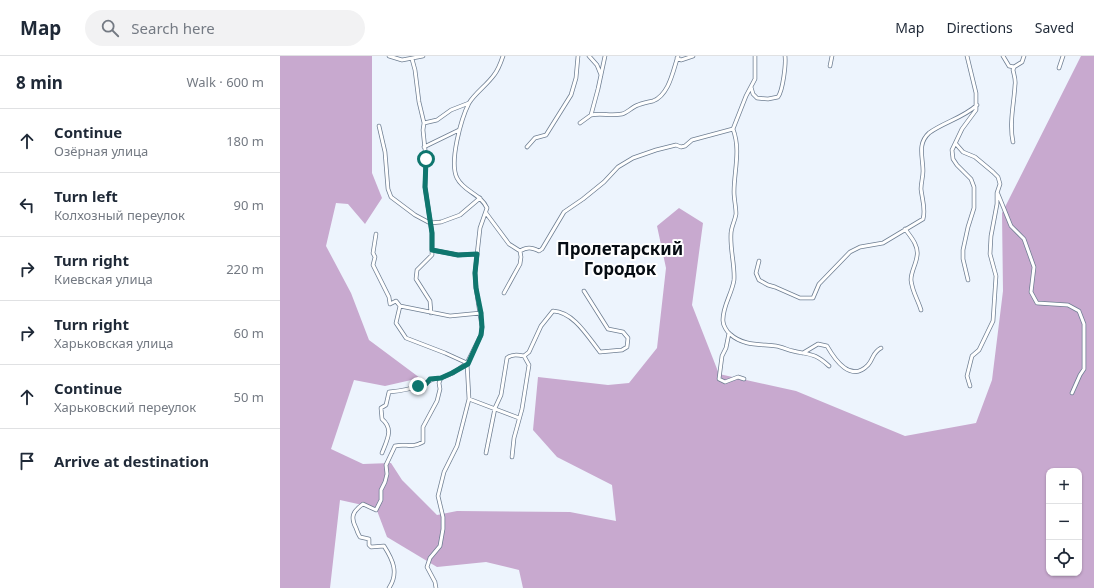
<!DOCTYPE html>
<html lang="en">
<head>
<meta charset="utf-8">
<style>
	:root { --surface:#fff; --page:#f2f2f3; --text:#1f2937; --muted:#747a83; --line:#e0e1e3 }
	body { margin:0; font-family:"Noto Sans",sans-serif; background:var(--page); color:var(--text) }
	.controls { position:absolute; right:12px; bottom:12px; display:grid; overflow:hidden; border-radius:8px; box-shadow:0 1px 3px #0004 }
	.controls button { width:36px; height:36px; display:grid; place-items:center; padding:0; border:0; border-bottom:1px solid var(--line); background:var(--surface); color:var(--text); font:20px sans-serif }
	.stop { position:absolute; width:12px; height:12px; margin:-9px; border:3px solid #0f766e; border-radius:50%; background:#fff }
	.stop.end { background:#0f766e; border-color:#fff; box-shadow:0 1px 4px #0008 }
	.list { margin:0; padding:0; list-style:none }
	h2 { display:flex; justify-content:space-between; align-items:center; height:52px; margin:0; padding:0 16px; font-size:17px }
	h2 small { font-size:13px; font-weight:400; color:var(--muted) }
	.list li { display:grid; grid-template-columns:26px 1fr auto; gap:12px; align-items:center; box-sizing:border-box; height:64px; padding:0 16px; border-top:1px solid var(--line) }
	.list b { display:block; font-size:15px; white-space:nowrap }
	.list p { margin:0; font-size:13px; white-space:nowrap; color:var(--muted) }
	.list em { font-size:13px; font-style:normal; color:var(--muted) }
	.icon { flex:none; width:22px; height:22px; fill:none; stroke:currentColor; stroke-width:2; stroke-linecap:round; stroke-linejoin:round }
	.map { position:relative; flex:none; width:814px; height:532px; overflow:hidden }
	header { display:flex; align-items:center; gap:24px; box-sizing:border-box; height:56px; padding:0 20px; background:var(--surface); border-bottom:1px solid var(--line) }
	header strong { font-size:19px }
	nav { display:flex; gap:22px; margin-inline-start:auto; font-size:14px }
	.search { width:280px; height:36px; background:var(--page); display:flex; align-items:center; gap:10px; box-sizing:border-box; padding:0 14px; border-radius:22px; color:var(--muted); font-size:15px }
	main { display:flex }
	aside { flex:1; background:var(--surface) }
	.map>svg:first-child { display:block }
	.forest { fill:#c8a9cf; fill-rule:evenodd }
	.lines { fill:none; stroke-linecap:round; stroke-linejoin:round }
	.minor-casing { stroke:#6e7e92; stroke-width:4.5 }
	.minor { stroke:#fff; stroke-width:3 }
	.route { stroke:#0f766e; stroke-width:5 }
	.labels { text-anchor:middle; dominant-baseline:central; stroke-width:4; stroke-linejoin:round; paint-order:stroke }
	.district-label { font-size:17px; font-weight:bold; fill:#060c13; stroke:#fff }
</style>
</head>
<body>
<header>
<strong>Map</strong>
<div class="search"><svg class="icon" aria-label="search" viewBox="0 0 24 24"><circle cx="10" cy="10" r="6"/><path d="M15 15l6 6"/></svg>Search here</div>
<nav><a>Map</a><a>Directions</a><a>Saved</a></nav>
</header>
<main>
<aside>
<h2>8 min<small>Walk · 600 m</small></h2>
<ul class="list">
<li><svg class="icon" aria-label="ahead" viewBox="0 0 24 24"><path d="M12 20V5M6 11l6-6 6 6"/></svg><div><b>Continue</b><p>Озёрная улица</p></div><em>180 m</em></li>
<li><svg class="icon" aria-label="left" viewBox="0 0 24 24"><path d="M17 20v-9H6M10 6l-5 5 5 5"/></svg><div><b>Turn left</b><p>Колхозный переулок</p></div><em>90 m</em></li>
<li><svg class="icon" aria-label="right" viewBox="0 0 24 24"><path d="M7 20v-9h11M14 6l5 5-5 5"/></svg><div><b>Turn right</b><p>Киевская улица</p></div><em>220 m</em></li>
<li><svg class="icon" aria-label="right" viewBox="0 0 24 24"><path d="M7 20v-9h11M14 6l5 5-5 5"/></svg><div><b>Turn right</b><p>Харьковская улица</p></div><em>60 m</em></li>
<li><svg class="icon" aria-label="ahead" viewBox="0 0 24 24"><path d="M12 20V5M6 11l6-6 6 6"/></svg><div><b>Continue</b><p>Харьковский переулок</p></div><em>50 m</em></li>
<li><svg class="icon" aria-label="arrive" viewBox="0 0 24 24"><path d="M6 21V4h12l-3 4 3 4H6"/></svg><div><b>Arrive at destination</b></div></li>
</ul>
</aside>
<div class="map">
<svg width="814" height="532" viewBox="0 0 814 532">
	<rect width="100%" height="100%" fill="#edf4fd"/>
	<path class="forest" d="M0,0H92V117L102,142L85,168L68,148L56,147L46,190L71,237L89,284L140,322L105,330L74,324L51,393L83,408L111,407L122,424L157,459L177,455L290,456L336,465L332,429L277,401L253,374L258,321L328,329L349,327L377,292L386,212L377,170L399,152L423,167L412,249L439,318L516,335L625,380L696,367L712,324L723,235L722,157L801,0H814V532H243L239,514L206,506L157,511L107,481L96,452L60,444L50,532H0ZM769,415H799V517H769Z"/>
	<g class="lines">
		<g class="minor-casing">
			<path id="minor" d="M109,0L122,4L143,0
				M309,0L317,9L321,19
				M475,0V23L466,40L453,73C461,94 454,115 454,136C454,143 456,151 456,158C455,165 451,171 451,178C450,194 455,209 454,224C452,238 442,251 443,265C443,269 447,276 450,278C463,290 480,288 496,290C502,291 508,294 513,295C531,299 535,297 549,310
				M687,0L696,37V54L682,73L672,94L673,103L677,109L691,123L694,131V152L688,171L683,194V203L688,224
				M723,0L729,10L734,11
				M397,2L401,4L413,0
				M132,3L135,14L139,46L144,67L143,74L146,103L145,131L152,177V199L137,214L136,223L150,245L151,257
				M550,10L552,0
				M779,12L783,0
				M471,31L473,38L477,42L488,43L498,41C503,34 506,8 505,0
				M311,59C321,57 331,60 342,58C347,57 352,51 358,49C363,47 368,46 373,45C389,39 393,15 398,0
				M144,67L157,64L171,54L189,47
				M300,67L311,59L318,33L325,0
				M99,70L105,96L108,133L111,141L135,159L150,167L161,166L180,159L200,142
				M733,86C729,67 734,48 735,29C736,24 734,19 733,14L734,11L742,6L744,0
				M676,88L683,96L695,101L713,116L718,121L720,128L717,137V148L711,180L710,198L716,220L713,265L699,294L692,300L687,320L690,330
				M144,91L179,74
				M247,91L255,82L266,79L291,39L296,22L298,0
				M718,138L731,170L744,183L754,211L751,236L757,247L788,249L799,255L804,268V313L800,319L792,337
				M206,157L229,188L240,195L241,201L240,208L224,237
				M625,173C631,181 639,190 637,200C636,209 631,215 631,224C632,235 638,244 641,254
				M96,178L93,197L95,201L93,209L109,241L110,248L116,245L120,250L116,267L126,282L165,297L187,307
				M152,194L178,199L197,198
				M240,195C247,191 251,191 259,195L262,193L284,156L303,143L324,126L338,111L353,102L376,94L396,89L401,91L405,90L412,84L453,73
				M479,205L476,217L479,224L488,229L495,231L520,242H533L539,228L570,196L580,191L603,187L643,163C646,153 642,143 641,133C641,127 643,121 643,115C643,101 637,88 649,77C664,66 683,62 697,49
				M120,250L170,260L201,257
				M449,277L446,292L442,300L439,323L445,326L458,321L464,323
				M523,297L538,288L547,290C555,304 571,327 588,309C594,302 592,297 601,292
				M244,300L249,296L261,270L273,255C294,256 308,281 320,296L342,294L347,291L348,282L343,276L328,273L304,235
				M189,343L239,362
				M102,397C107,384 114,373 102,363L101,352L106,349L109,336C121,335 132,333 144,328C152,324 150,323 161,322
				M206,397L215,352L221,339L227,302C232,298 238,299 244,300
				M232,401L234,382L242,353L249,309L244,300
				M109,532C119,517 113,504 104,490L91,491L89,489V483L80,481C78,478 77,475 76,472C70,461 73,455 83,448L96,454L101,444V434L105,426L107,418L106,409L115,390C126,387 131,393 143,386V371L157,345L160,333L159,327L161,322L173,317L187,307
				M156,532L155,526L147,511L150,502L160,490L163,473V461L158,440L164,416L177,390L189,343L187,307L201,279L202,271L196,232L195,217L200,172L207,152C200,137 184,136 177,122C169,106 181,63 189,47C195,37 207,29 214,19C218,14 221,6 223,0"/>
		</g>
		<use href="#minor" class="minor"/>
	</g>
	<g class="lines">
		<path class="route" d="M138,330L146,328L150,323L161,322L172,317L188,308L201,279L202,271L201,257L196,232L195,217L197,198L178,199L152,194V177L145,131L146,103"/>
	</g>
	<g class="labels">
		<g class="district-label">
			<text x="340" y="192">Пролетарский<tspan x="340" dy="20">Городок</tspan></text>
		</g>
	</g>
</svg>
<div class="controls">
<button>+</button>
<button>−</button>
<button><svg class="icon" aria-label="locate" viewBox="0 0 24 24"><circle cx="12" cy="12" r="6"/><path d="M12 2v4M12 18v4M2 12h4M18 12h4"/></svg></button>
</div>
<div class="stop" style="left:146px;top:103px"></div>
<div class="stop end" style="left:138px;top:330px"></div>
</div>
</main>
</body>
</html>
